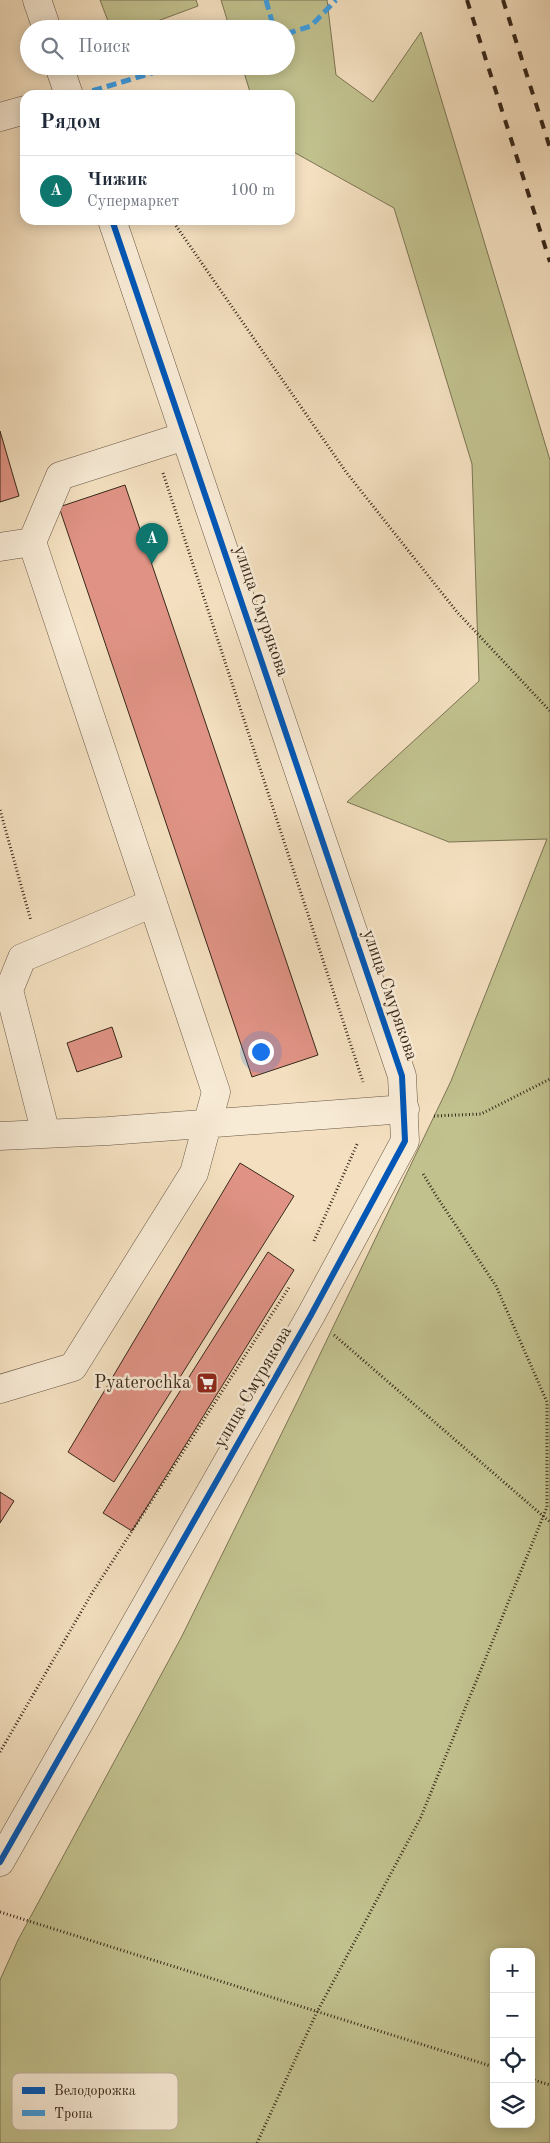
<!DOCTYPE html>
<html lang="ru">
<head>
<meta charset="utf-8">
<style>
	:root { --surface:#fff; --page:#f2f2f3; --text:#1f2937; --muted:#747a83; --line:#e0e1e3; --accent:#0f766e }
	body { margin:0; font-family:"Old Standard TT",serif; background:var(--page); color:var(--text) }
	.controls { position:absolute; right:15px; bottom:15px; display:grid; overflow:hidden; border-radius:10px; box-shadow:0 2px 12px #0003 }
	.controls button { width:45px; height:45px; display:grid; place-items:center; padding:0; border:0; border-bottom:1px solid var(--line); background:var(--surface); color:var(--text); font:25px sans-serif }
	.you { position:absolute; left:260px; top:1051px; width:18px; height:18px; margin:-12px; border:4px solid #fff; border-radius:50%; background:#1a73e8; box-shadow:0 0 0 8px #1a73e833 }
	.badge { display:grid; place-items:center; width:32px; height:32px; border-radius:50%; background:var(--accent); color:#fff; font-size:16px; font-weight:700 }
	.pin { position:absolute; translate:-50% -41px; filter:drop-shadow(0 1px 2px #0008) }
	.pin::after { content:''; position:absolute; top:26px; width:18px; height:15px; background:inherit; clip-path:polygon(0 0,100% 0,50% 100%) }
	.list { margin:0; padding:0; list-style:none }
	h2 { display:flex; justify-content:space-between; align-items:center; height:65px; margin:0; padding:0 20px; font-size:21px }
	h2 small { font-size:16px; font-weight:400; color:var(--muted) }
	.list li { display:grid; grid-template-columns:32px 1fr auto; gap:15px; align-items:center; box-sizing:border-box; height:70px; padding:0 20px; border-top:1px solid var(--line) }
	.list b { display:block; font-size:19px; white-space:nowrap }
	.list p { margin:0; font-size:16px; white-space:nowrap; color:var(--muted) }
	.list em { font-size:16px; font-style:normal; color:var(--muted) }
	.icon { flex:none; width:28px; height:28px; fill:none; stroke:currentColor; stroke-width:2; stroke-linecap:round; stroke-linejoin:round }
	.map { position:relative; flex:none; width:550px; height:2143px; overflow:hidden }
	.search { position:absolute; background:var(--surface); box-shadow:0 2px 12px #0003; left:20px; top:20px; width:275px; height:55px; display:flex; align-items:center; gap:12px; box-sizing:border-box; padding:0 18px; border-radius:28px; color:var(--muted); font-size:19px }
	.panel { position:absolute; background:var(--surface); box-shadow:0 2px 12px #0003; left:20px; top:90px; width:275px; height:135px; border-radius:15px }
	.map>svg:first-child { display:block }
	.green { fill:#c1c18e; stroke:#7c7454; fill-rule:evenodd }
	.building { fill:#e09385; stroke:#38281a }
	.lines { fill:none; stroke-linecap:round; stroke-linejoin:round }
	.minor-casing { stroke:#675644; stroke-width:29 }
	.path { stroke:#38281a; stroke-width:3; stroke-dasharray:1 2.5; stroke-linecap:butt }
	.minor { stroke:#f8ebd6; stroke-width:28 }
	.rail { stroke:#38281a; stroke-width:4; stroke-dasharray:9 9; stroke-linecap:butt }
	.quiet { stroke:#3e9cdf; stroke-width:5; stroke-dasharray:10 5; stroke-linecap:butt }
	.cycleway-casing { stroke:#f8ebd6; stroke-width:9 }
	.cycleway { stroke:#0057b8; stroke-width:6 }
	.labels { text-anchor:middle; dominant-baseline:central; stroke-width:5; stroke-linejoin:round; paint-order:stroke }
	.street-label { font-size:18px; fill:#38281a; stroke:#f8ebd6 }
	.poi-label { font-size:18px; fill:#38281a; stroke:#f8ebd6; text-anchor:end }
	.key { fill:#f8ebd6; stroke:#beb09e; stroke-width:1 }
	.key-label { font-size:14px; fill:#38281a }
</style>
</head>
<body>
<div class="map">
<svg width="550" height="2143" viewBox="0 0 550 2143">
	<rect width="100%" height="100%" fill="#f4e0c0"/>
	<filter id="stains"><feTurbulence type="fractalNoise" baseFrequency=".004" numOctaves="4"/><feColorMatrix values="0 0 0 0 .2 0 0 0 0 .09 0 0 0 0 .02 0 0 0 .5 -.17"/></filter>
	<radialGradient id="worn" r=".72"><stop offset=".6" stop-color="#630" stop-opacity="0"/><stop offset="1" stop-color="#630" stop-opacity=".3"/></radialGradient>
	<path class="green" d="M100,0H196L198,6L136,29H111Z
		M221,0H327L336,75L373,102L421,32L550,460V2143H0V1980L18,1940L182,1636L300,1396L451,1081L547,839L449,842L347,802L479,681L472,464L394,208L290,150V95H251L242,66H286V29H230ZM494,1952H531V2124H494Z"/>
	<path class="building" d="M0,431L19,496L0,502Z
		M125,485L318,1055L252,1077L59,507Z
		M112,1027L122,1057L77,1072L67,1043Z
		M240,1163L294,1196L114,1482L68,1452Z
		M268,1252L294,1270L132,1531L103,1513Z
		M0,1492L14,1501L0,1523Z"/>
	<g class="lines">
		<g class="minor-casing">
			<path id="minor" d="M37,0L47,29
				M59,66L69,95
				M0,117L25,110
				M32,542L60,476L185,436
				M0,547L32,542L216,1092L194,1173L73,1367L0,1389
				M46,1134L9,990L22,958L153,903
				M0,1136L108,1131L405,1109
				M0,1862L311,1315L405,1141L402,1076L112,220"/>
		</g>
		<path class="path" d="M23,50L28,63
			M172,220L346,472L457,612L550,711
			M163,473L363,1082
			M0,810L31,921
			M434,1116L481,1114L550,1079
			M314,1241L358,1142
			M334,1335L550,1522
			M0,1752L92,1593L290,1286
			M0,1912L494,2067
			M531,2079L550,2085
			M257,2143L316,2014L421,1817L547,1507V1402L496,1286L437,1197L422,1172"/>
		<use href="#minor" class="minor"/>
		<path class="rail" d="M467,0L550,262
			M503,0L550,148"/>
		<path class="quiet" d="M266,0L274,29
			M286,34L311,26L336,0
			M78,95L176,66"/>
		<g class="cycleway-casing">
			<path id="cycleway" d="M0,1862L311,1315L405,1141L402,1076L112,220"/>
		</g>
		<use href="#cycleway" class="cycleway"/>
	</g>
	<defs>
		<g id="supermarket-square" transform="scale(1.125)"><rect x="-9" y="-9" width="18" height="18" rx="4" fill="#8f2418" stroke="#f8ebd6"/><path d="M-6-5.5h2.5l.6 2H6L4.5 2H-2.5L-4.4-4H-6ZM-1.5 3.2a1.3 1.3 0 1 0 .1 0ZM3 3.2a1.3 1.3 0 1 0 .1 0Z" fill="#fff"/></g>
	</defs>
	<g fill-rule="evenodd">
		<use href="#supermarket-square" x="207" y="1383"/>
	</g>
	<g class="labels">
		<g class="street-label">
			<text transform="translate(261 611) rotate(71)">улица Смурякова</text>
			<text transform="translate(390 995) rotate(71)">улица Смурякова</text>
			<text transform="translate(253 1387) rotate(-60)">улица Смурякова</text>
		</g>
		<g class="poi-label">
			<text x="191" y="1383">Pyaterochka</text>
		</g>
	</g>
	<rect x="12" y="2073" width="166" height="57" rx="8" class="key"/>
	<rect x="22" y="2087" width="23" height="7" fill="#0057b8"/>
	<rect x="22" y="2110" width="23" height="6" fill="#3e9cdf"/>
	<g class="key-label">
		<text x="54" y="2095">Велодорожка</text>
		<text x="54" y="2118">Тропа</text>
	</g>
	<rect width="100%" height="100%" filter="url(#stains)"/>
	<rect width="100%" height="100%" fill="url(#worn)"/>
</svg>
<div class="controls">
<button>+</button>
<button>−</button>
<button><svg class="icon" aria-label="locate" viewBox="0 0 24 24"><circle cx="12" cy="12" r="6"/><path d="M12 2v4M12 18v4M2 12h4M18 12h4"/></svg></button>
<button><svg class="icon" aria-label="layers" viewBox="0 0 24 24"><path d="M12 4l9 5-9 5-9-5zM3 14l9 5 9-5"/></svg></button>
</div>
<div class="you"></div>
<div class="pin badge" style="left:152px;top:564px">A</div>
<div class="search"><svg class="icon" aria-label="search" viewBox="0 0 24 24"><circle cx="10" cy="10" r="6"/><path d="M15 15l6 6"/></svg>Поиск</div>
<section class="panel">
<h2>Рядом<small></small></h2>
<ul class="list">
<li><span class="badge">A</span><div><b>Чижик</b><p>Супермаркет</p></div><em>100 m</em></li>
</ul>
</section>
</div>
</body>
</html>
